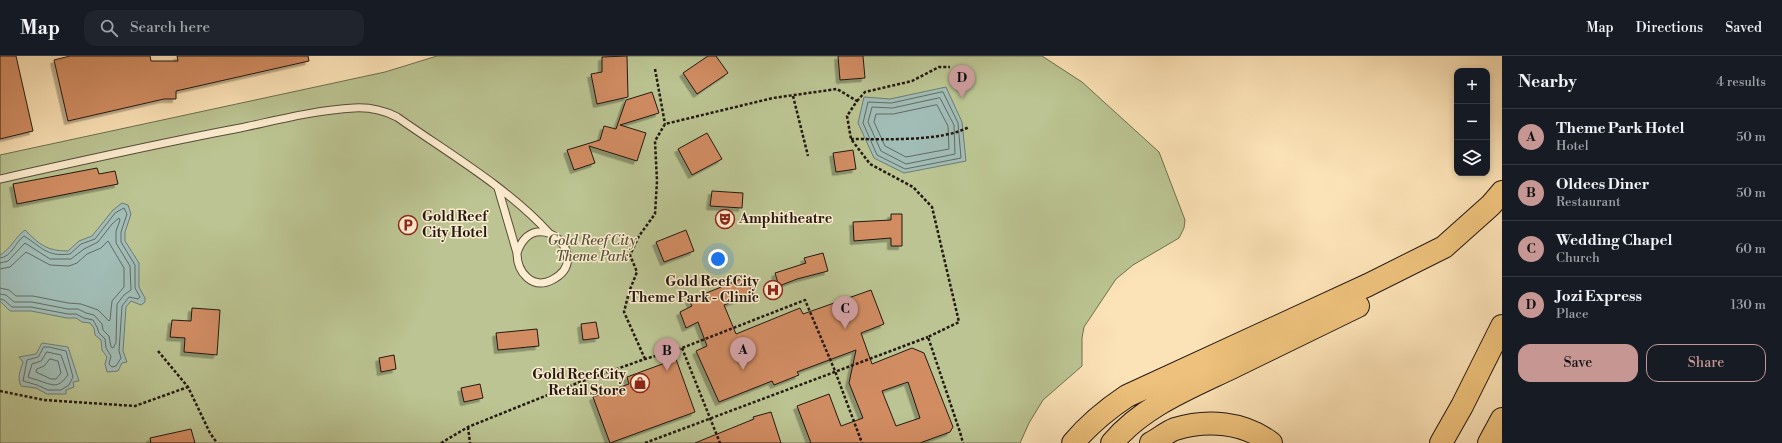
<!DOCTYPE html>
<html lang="en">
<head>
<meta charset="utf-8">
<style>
	:root { --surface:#171b24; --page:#20242c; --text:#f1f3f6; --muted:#9ea1a6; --line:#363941; --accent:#c59692 }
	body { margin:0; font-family:"Libre Bodoni",serif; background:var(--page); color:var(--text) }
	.controls { position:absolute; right:12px; top:12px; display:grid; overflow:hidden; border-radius:8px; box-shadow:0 2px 6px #0003 }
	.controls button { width:36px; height:36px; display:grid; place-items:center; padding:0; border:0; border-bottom:1px solid var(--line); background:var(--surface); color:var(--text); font:20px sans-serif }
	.you { position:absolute; left:718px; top:203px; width:14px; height:14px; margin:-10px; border:3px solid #fff; border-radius:50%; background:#1a73e8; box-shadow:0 0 0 6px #1a73e833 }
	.badge { display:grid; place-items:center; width:26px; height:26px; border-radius:50%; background:var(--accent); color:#111; font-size:13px; font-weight:700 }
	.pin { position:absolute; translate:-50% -33px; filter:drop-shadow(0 1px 2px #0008) }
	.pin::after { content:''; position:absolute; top:21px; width:14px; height:12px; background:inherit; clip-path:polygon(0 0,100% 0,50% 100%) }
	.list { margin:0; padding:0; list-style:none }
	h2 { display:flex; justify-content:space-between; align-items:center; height:52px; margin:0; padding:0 16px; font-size:17px }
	h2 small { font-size:13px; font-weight:400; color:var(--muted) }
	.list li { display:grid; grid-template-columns:26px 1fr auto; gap:12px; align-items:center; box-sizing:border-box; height:56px; padding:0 16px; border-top:1px solid var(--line) }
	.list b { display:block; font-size:15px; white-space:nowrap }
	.list p { margin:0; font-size:13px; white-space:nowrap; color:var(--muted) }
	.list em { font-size:13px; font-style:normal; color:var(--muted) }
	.actions { display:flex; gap:8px; padding:12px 16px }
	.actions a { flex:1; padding:9px 0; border:1px solid var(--accent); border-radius:12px; text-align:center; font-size:14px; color:var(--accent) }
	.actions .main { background:var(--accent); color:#111 }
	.icon { flex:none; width:22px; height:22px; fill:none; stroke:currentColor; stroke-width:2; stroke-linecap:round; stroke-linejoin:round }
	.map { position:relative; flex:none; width:1502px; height:387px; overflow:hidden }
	header { display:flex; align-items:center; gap:24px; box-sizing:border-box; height:56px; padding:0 20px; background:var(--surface); border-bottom:1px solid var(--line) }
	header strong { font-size:19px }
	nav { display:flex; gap:22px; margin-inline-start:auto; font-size:14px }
	.search { width:280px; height:36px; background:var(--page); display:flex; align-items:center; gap:10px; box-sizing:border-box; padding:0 14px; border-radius:12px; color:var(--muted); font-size:15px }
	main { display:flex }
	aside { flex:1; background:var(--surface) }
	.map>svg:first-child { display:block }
	.green { fill:#bbc492; stroke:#6e6e52 }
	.water { fill:#a1bdb6; stroke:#6e7b74 }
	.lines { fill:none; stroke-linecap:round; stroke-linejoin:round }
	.shore { stroke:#626a64; stroke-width:1 }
	.building { fill:#d18c62; stroke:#221811; fill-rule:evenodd; filter:url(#shadow) }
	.service-casing { stroke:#584b3a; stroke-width:9 }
	.motorway-casing { stroke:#221811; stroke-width:24 }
	.path { stroke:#221811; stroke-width:2.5; stroke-dasharray:3 2; stroke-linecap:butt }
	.service { stroke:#fdedd0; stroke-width:7 }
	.motorway { stroke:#eec27c; stroke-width:22 }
	.labels { text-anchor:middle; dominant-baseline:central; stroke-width:3; stroke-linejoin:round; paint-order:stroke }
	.poi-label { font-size:14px; font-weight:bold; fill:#221811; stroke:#fdedd0; text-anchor:start }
	.park-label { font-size:14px; font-style:italic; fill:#58543e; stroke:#fdedd0 }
</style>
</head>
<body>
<header>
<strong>Map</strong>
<div class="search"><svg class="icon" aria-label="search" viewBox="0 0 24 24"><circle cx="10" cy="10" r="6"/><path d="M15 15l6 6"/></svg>Search here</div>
<nav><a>Map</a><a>Directions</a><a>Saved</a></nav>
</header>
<main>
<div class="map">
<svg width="1502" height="387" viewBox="0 0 1502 387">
	<defs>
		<filter id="shadow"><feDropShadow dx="-3.5" dy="3.5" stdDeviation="0" flood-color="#0004"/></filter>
	</defs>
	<rect width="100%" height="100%" fill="#fce3b7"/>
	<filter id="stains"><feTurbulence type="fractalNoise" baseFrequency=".005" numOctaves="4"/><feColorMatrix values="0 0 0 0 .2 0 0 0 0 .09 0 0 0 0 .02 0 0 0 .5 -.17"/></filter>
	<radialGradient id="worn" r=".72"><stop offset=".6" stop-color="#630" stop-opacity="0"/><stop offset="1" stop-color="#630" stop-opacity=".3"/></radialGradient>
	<path class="green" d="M437,0H1042L1082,26L1159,96L1185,164L1184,172L1179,182L1133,209L1116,223L1084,271L1082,282V310L1043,344L1029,367L1020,387H0V99L385,16Z"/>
	<path class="water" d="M946,31L962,66L966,105L904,117L874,102L858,67L864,41L890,43Z
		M122,147L128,149L131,158L125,176V185L139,207V231L145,242V246L141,249L131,245L126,251L123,295L127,306L122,307L118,315L107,316L105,308L107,301L102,294L101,284L95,279L94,272L90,267L82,266L76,262H67L31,255H10L0,245V199C11,193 15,181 25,174C40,189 47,195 68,195L79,185L92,180L113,154Z
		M42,287L68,291L79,325L73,326L74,331L66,334V338H47L36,332L21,330C17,322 20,315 23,306L19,301L36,298Z"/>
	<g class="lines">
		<path class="shore" d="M943,36L958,67L961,102L905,113L877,99L863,67L868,46L891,47Z
			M940,42L954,69L955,98L906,108L881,95L868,66L872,51L892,52Z
			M937,49L948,70L949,93L906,101L885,90L874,66L876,58H893Z
			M0,202C12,201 15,186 24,180C42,191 46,201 70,198L81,188L95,183L115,157L124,152L127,158L121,176V186L135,209V232L140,241L138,243L129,241L122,250L119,295L121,302L116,310L112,311L109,308L111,300L106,292L105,283L99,277L97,271L93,264L84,262L76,258H68L31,251H12L4,244L0,243
			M0,207L8,205L25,187L50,203H71L84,193L98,186L112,168L119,162L120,164L116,175V187L130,210L131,234L124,239L117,248L116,287L113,292L111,291L109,280L103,274L102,268L94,259L86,257L78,253H68L32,246H14L6,239L0,238
			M0,213L10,211L26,196L50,209L69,210L77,207L87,198L101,192L108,185L124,212V231L112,245L110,264L109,265L98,254L81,248L68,247L33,240H16L9,234L0,232
			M44,291H49L66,295L73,321L69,329L61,334H48L37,329L23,325L27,304L38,301Z
			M47,296L61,299L68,319C58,332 55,330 40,325C36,323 32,323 28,321L32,308L41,305Z
			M50,303L58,305L61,317L56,323H51L36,316L37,313L44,310Z"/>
	</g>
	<path class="building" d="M0,0H16L33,75L0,83Z
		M70,0H150L151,5H178L177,0H308L309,5L176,35V43H164L68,65L54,4Z
		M627,0L628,41L597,48L591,18L602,16V1Z
		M708,0H716L728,17L697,38L683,17Z
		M838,0H863L865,22L840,24Z
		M652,36L659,57L620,69L646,77L637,105L589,90L595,107L574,114L567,94L600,84L604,70L616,73L626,44Z
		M707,77L722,103L692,119L678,93Z
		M853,94L856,113L836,116L833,97Z
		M97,112L99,118L115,115L118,128L17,148L13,128Z
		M712,135L743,137L742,152L710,150Z
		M891,158H902V190H891V182L854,185L853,166L891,164Z
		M686,174L694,195L664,206L656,186Z
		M823,197L828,215L797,223L779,230L775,217L806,207L804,202Z
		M746,221L753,238L724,249L736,278L800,252L803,258L871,234L884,268L861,277L872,308L912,292L924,297L953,371L950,376L920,387H811L797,350L829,338L841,370L863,362L849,327L856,294L797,316L799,319L774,329L772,325L719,346L696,295L707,290L698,266L686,272L680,256L692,250L689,244ZM908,326L920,362L896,370L882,335Z
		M192,252L220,254L217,299L184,296L185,282L170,281L172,264L191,265Z
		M596,266L599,282L583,284L581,268Z
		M537,273L539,290L498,294L496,277Z
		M394,299L396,313L381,316L379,302Z
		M676,303L695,356L610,387L593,341L629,328L627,321Z
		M480,328L483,342L464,346L461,332Z
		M771,356L781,387H695L754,363L753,361Z
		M191,373L195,387H151L150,382Z"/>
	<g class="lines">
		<g class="service-casing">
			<path id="service" d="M0,123C80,105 160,87 240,72C278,64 316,54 354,52C370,51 383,54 397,61C448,97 507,131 549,177
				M498,132L517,197C517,216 532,234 552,224C596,202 535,145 517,197"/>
		</g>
		<g class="motorway-casing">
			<path id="motorway" d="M1073,387C1089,368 1106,354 1127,340L1368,229L1444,191L1491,149L1502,136
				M1112,387C1144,349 1192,331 1235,310C1276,290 1317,270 1358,250
				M1151,387C1159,383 1167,376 1175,373C1207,363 1244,366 1271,387
				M1441,387L1462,350L1502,270
				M1489,387L1502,363"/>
		</g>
		<path class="path" d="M655,13L665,68
			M793,40L808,100
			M857,45L865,36L912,25L939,11H950
			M851,83C884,83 941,86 969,71
			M682,292L720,387
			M158,295L188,331L210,377L217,387
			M645,303L624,256L629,236L637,216L630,199L639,180L655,158L657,125L655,85L665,68L773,42L837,33L857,45L847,60L851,83L870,108L913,131L932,151L959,266L928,281L960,376L963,387
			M0,335L44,344L135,350L188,331
			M468,371L470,387
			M441,387L468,371L580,326L645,303L682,292L805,244L835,315L862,387
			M645,387L928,281"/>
		<use href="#service" class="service"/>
		<use href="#motorway" class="motorway"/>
	</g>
	<defs>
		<g id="theatre-ring" transform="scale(1)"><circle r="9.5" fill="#fdedd0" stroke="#8f2418" stroke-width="1.5"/><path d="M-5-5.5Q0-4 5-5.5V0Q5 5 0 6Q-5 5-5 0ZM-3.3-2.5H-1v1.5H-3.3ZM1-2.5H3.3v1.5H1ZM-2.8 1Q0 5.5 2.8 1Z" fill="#8f2418"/></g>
		<g id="parking-ring" transform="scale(1)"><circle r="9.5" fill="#fdedd0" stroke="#8f2418" stroke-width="1.5"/><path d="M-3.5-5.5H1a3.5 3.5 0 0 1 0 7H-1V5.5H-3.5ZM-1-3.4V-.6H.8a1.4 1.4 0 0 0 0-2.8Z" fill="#8f2418"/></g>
		<g id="hospital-ring" transform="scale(1)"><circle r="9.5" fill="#fdedd0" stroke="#8f2418" stroke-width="1.5"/><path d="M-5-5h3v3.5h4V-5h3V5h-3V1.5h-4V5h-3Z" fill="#8f2418"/></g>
		<g id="shop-ring" transform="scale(1)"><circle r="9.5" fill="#fdedd0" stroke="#8f2418" stroke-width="1.5"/><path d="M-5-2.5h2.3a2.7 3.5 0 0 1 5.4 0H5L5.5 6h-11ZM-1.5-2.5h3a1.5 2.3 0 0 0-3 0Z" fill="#8f2418"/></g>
	</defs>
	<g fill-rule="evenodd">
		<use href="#theatre-ring" x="725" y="163"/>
		<use href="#parking-ring" x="408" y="169"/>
		<use href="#hospital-ring" x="773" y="234"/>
		<use href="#shop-ring" x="640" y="327"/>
	</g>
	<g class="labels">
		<g class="poi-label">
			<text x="422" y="161">Gold Reef<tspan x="422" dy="16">City Hotel</tspan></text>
			<text x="739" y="163">Amphitheatre</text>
			<text x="759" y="226" text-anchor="end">Gold Reef City<tspan x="759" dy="16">Theme Park - Clinic</tspan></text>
			<text x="626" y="319" text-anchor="end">Gold Reef City<tspan x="626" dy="16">Retail Store</tspan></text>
		</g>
		<g class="park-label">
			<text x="592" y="185">Gold Reef City<tspan x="592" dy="16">Theme Park</tspan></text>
		</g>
	</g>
	<rect width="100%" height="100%" filter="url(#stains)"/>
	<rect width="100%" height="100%" fill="url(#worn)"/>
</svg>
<div class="controls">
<button>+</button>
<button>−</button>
<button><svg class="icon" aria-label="layers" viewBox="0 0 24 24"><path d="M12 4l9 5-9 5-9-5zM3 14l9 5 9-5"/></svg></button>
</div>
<div class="you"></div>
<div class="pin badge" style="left:743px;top:314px">A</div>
<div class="pin badge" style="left:667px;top:315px">B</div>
<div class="pin badge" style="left:845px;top:273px">C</div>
<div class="pin badge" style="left:962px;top:42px">D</div>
</div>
<aside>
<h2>Nearby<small>4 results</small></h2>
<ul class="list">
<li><span class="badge">A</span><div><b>Theme Park Hotel</b><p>Hotel</p></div><em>50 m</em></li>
<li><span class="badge">B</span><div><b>Oldees Diner</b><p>Restaurant</p></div><em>50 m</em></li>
<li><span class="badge">C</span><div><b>Wedding Chapel</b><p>Church</p></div><em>60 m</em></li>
<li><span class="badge">D</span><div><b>Jozi Express</b><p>Place</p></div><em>130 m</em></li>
</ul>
<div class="actions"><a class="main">Save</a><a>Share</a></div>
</aside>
</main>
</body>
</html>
